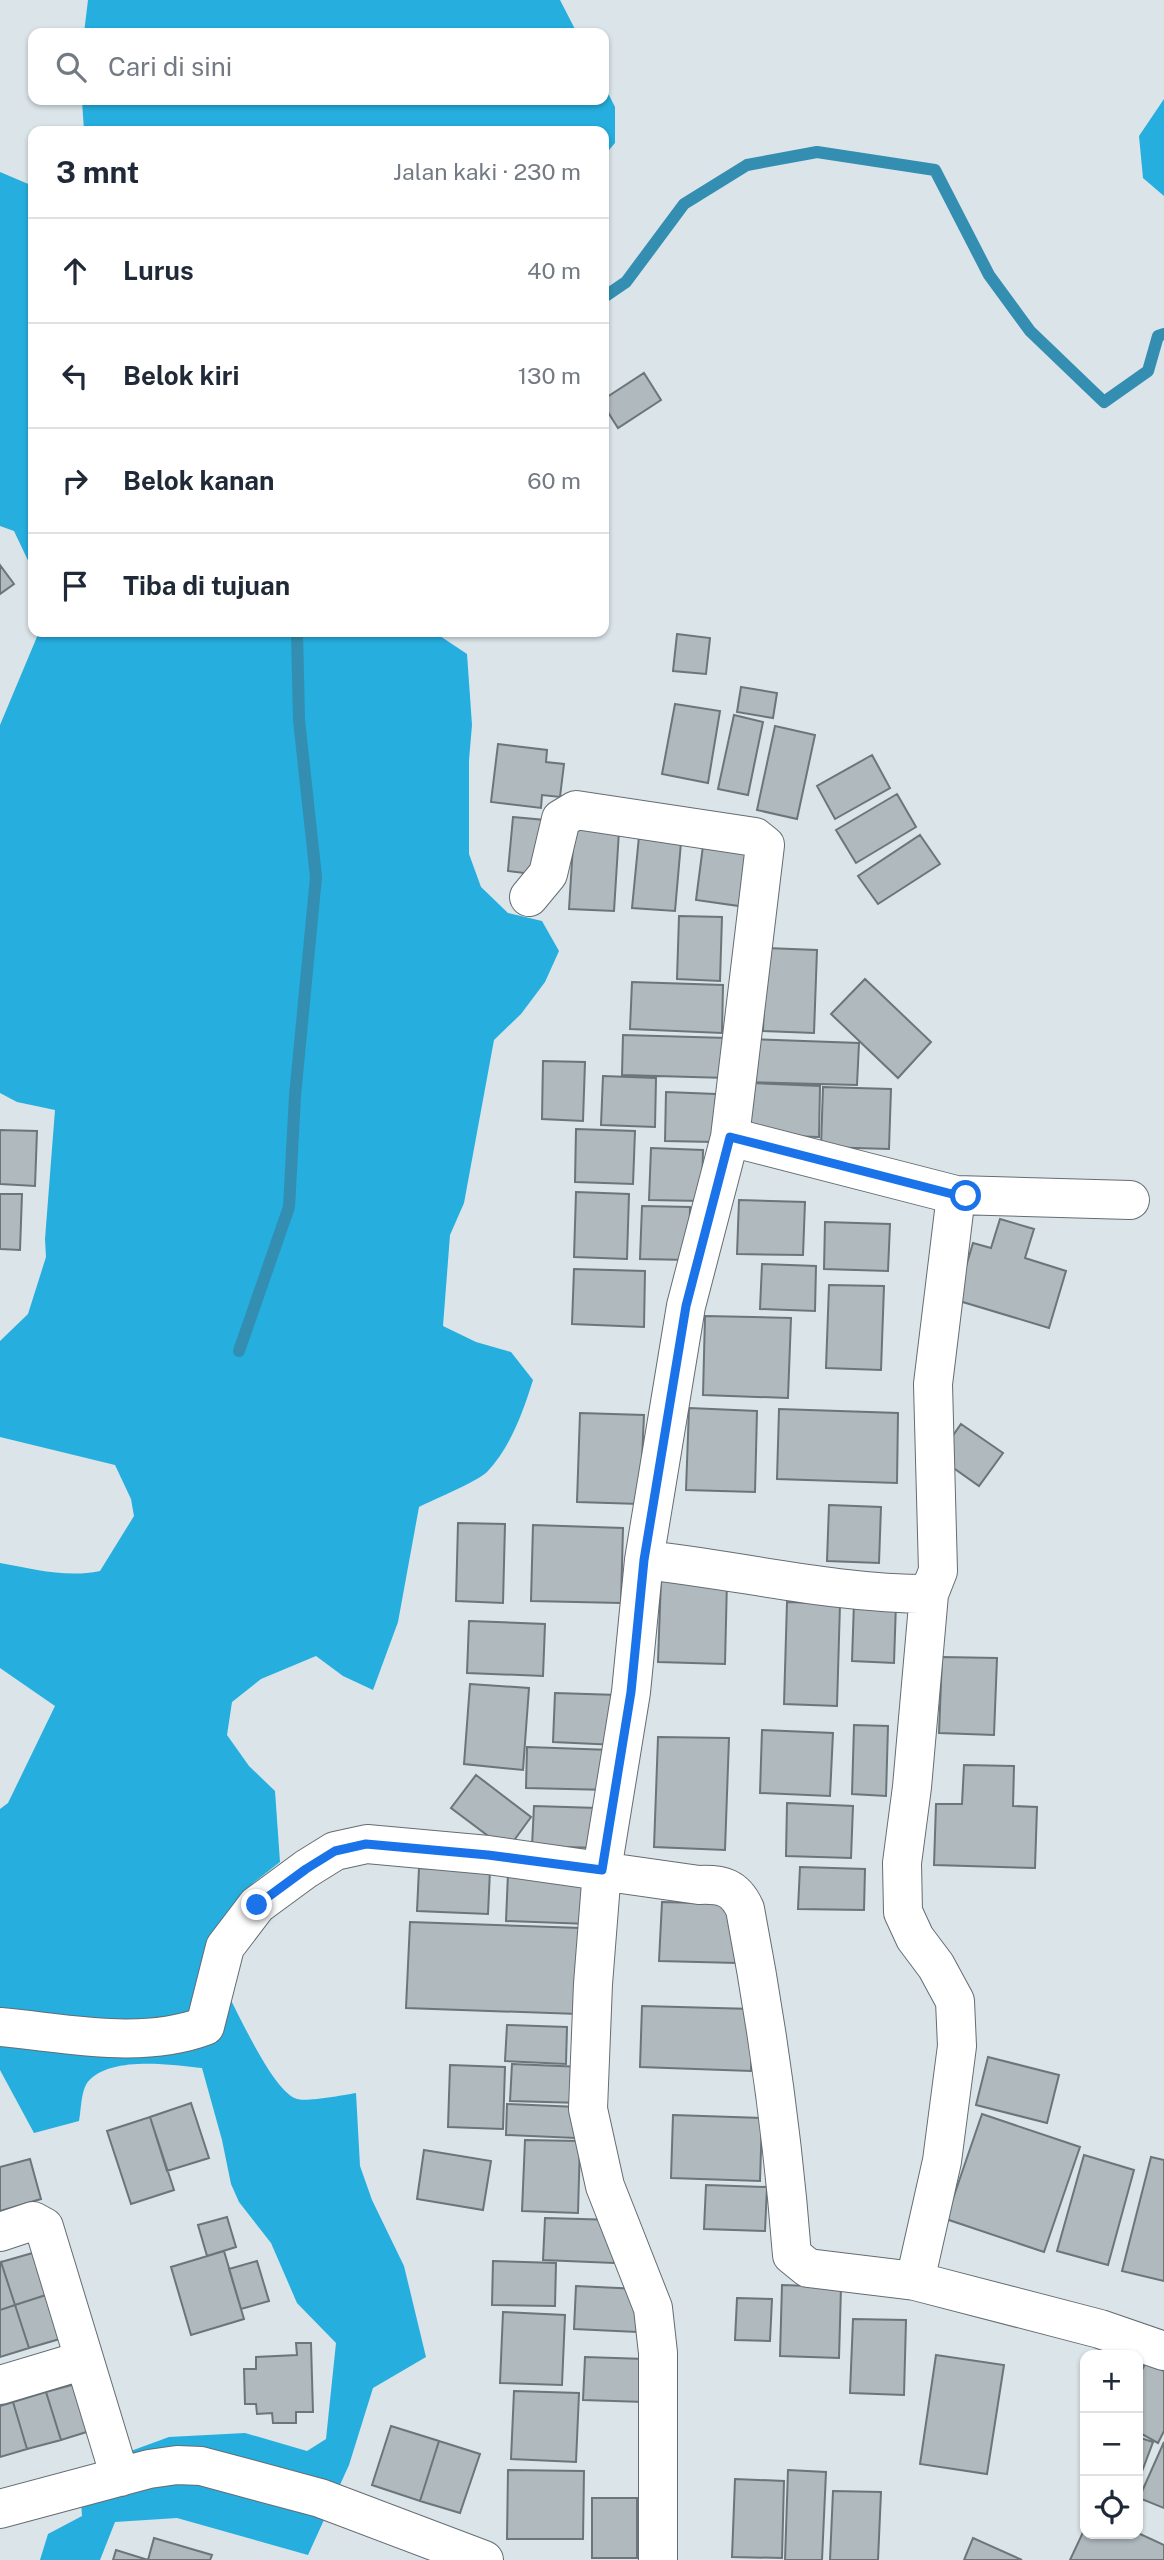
<!DOCTYPE html>
<html lang="id">
<head>
<meta charset="utf-8">
<style>
	:root { --surface:#fff; --page:#f6f6f7; --text:#1f2937; --muted:#747a83; --line:#e0e1e3 }
	body { margin:0; font-family:"Public Sans",sans-serif; background:var(--page); color:var(--text) }
	.controls { position:absolute; right:21px; bottom:21px; display:grid; overflow:hidden; border-radius:14px; box-shadow:0 2px 5px #0004 }
	.controls button { width:63px; height:63px; display:grid; place-items:center; padding:0; border:0; border-bottom:2px solid var(--line); background:var(--surface); color:var(--text); font:35px sans-serif }
	.stop { position:absolute; width:21px; height:21px; margin:-16px; border:5px solid #1a73e8; border-radius:50%; background:#fff }
	.stop.end { background:#1a73e8; border-color:#fff; box-shadow:0 2px 7px #0008 }
	.list { margin:0; padding:0; list-style:none }
	h2 { display:flex; justify-content:space-between; align-items:center; height:91px; margin:0; padding:0 28px; font-size:30px }
	h2 small { font-size:23px; font-weight:400; color:var(--muted) }
	.list li { display:grid; grid-template-columns:46px 1fr auto; gap:21px; align-items:center; box-sizing:border-box; height:105px; padding:0 28px; border-top:2px solid var(--line) }
	.list b { display:block; font-size:26px; white-space:nowrap }
	.list em { font-size:23px; font-style:normal; color:var(--muted) }
	.icon { flex:none; width:38px; height:38px; fill:none; stroke:currentColor; stroke-width:2; stroke-linecap:round; stroke-linejoin:round }
	.map { position:relative; flex:none; width:1164px; height:2560px; overflow:hidden }
	.search { position:absolute; background:var(--surface); box-shadow:0 2px 5px #0004; left:28px; top:28px; width:581px; height:77px; display:flex; align-items:center; gap:18px; box-sizing:border-box; padding:0 24px; border-radius:14px; color:var(--muted); font-size:26px }
	.panel { position:absolute; background:var(--surface); box-shadow:0 2px 5px #0004; left:28px; top:126px; width:581px; height:511px; border-radius:14px }
	.map>svg:first-child { display:block }
	.forest { fill:#25aede }
	.lines { fill:none; stroke-linecap:round; stroke-linejoin:round }
	.stream { stroke:#338eb1; stroke-width:12 }
	.building { fill:#afb9be; stroke:#6c7579; stroke-width:2 }
	.minor-casing { stroke:#646d72; stroke-width:40 }
	.minor { stroke:#fff; stroke-width:38 }
	.route { stroke:#1a73e8; stroke-width:9 }
</style>
</head>
<body>
<div class="map">
<svg width="1164" height="2560" viewBox="0 0 1164 2560">
	<rect width="100%" height="100%" fill="#dae4e9"/>
	<path class="forest" d="M88,0H560L577,33H84Z
		M604,85L615,107V143L604,156V131H84L82,100H604Z
		M1164,99V196L1143,178L1139,136Z
		M0,172L33,186V571L14,531L0,526Z
		M39,632H434L467,654L472,725L469,760V854L481,887L508,913L542,921L559,951L545,982L521,1014L494,1040L464,1203L450,1235L443,1326L476,1342L511,1352L533,1380C523,1412 510,1448 487,1472C478,1481 433,1500 419,1507L398,1622L373,1690L343,1676L316,1656L261,1679L232,1702L227,1735L249,1766L275,1791L280,1862L253,1883L222,1983C236,2008 272,2091 297,2099C306,2102 345,2095 356,2093L360,2166L372,2200L404,2266L426,2357L373,2388L349,2465L308,2555L177,2518L115,2522L100,2560H40L48,2534L82,2516L79,2470L169,2437L245,2433L307,2451L326,2439L336,2343L297,2303L271,2243L239,2202L231,2184L222,2140L202,2068C171,2065 109,2055 87,2083C81,2092 81,2110 79,2121L34,2133L0,2070V1809L8,1803L55,1706L0,1668V1563C34,1569 66,1578 100,1571L134,1516L131,1499L115,1465L0,1437V1341L28,1314L46,1257L45,1239L55,1110L17,1102L0,1093V725Z"/>
	<g class="lines">
		<path class="stream" d="M604,297L626,282L684,204L747,165L817,152L935,170L989,275L1030,331L1104,402L1148,371L1158,336L1164,334
			M239,1351L289,1207L295,1096L316,877L299,720L297,632"/>
	</g>
	<path class="building" d="M644,373L661,400L618,428L604,406V399Z
		M0,565L14,584L0,594Z
		M677,634L710,638L706,674L673,671Z
		M741,687L777,693L773,718L737,712Z
		M675,704L720,711L708,783L662,774Z
		M734,715L763,722L748,795L718,789Z
		M775,726L815,735L797,819L757,810Z
		M498,744L547,750L546,762L564,764L560,797L542,795L541,808L491,802Z
		M872,755L890,788L835,819L817,786Z
		M897,794L916,827L856,863L836,830Z
		M513,817L545,820L540,875L508,871Z
		M640,826L682,831L675,911L632,908Z
		M574,829L619,831L614,911L569,909Z
		M920,835L940,864L878,904L858,876Z
		M704,838L748,844L739,906L696,900Z
		M679,916L722,917L720,981L677,979Z
		M766,948L817,950L814,1033L763,1031Z
		M865,979L931,1042L898,1078L831,1014Z
		M632,982L723,985L722,1033L630,1029Z
		M623,1035L728,1038L727,1078L622,1075Z
		M748,1039L859,1043L857,1085L747,1082Z
		M543,1061L585,1062L583,1121L542,1119Z
		M603,1076L656,1078L655,1127L601,1125Z
		M750,1083L820,1086L819,1137L749,1135Z
		M823,1087L891,1089L889,1149L821,1147Z
		M666,1092L716,1094L714,1142L665,1141Z
		M576,1129L635,1131L633,1184L575,1182Z
		M0,1130L37,1131L35,1186L0,1184Z
		M651,1148L703,1150L702,1201L649,1200Z
		M576,1192L629,1194L627,1259L574,1257Z
		M0,1194H22L20,1250L0,1249Z
		M739,1200L805,1202L803,1255L737,1254Z
		M642,1206L690,1207L689,1260L640,1259Z
		M1000,1219L1034,1229L1025,1258L1066,1271L1049,1328L956,1300L973,1243L991,1248Z
		M825,1222L890,1224L888,1271L824,1269Z
		M762,1264L816,1266L815,1311L760,1309Z
		M574,1269L645,1271L644,1327L572,1324Z
		M829,1285L884,1286L881,1370L826,1368Z
		M705,1316L791,1318L788,1398L703,1395Z
		M689,1408L757,1411L755,1492L686,1490Z
		M779,1409L898,1413L897,1483L777,1479Z
		M580,1413L644,1415L640,1504L577,1502Z
		M961,1424L1003,1453L979,1486L938,1457Z
		M829,1505L881,1507L879,1563L827,1561Z
		M458,1523L505,1524L503,1603L456,1601Z
		M533,1525L623,1528L621,1603L531,1601Z
		M661,1578L727,1580L725,1664L658,1662Z
		M787,1602L840,1604L837,1706L784,1704Z
		M854,1602L896,1603L894,1663L852,1661Z
		M469,1621L545,1624L543,1676L467,1673Z
		M942,1657L997,1658L994,1735L939,1733Z
		M470,1684L529,1688L523,1770L464,1764Z
		M555,1693L618,1695L617,1745L553,1742Z
		M854,1725L888,1726L886,1796L852,1794Z
		M762,1730L833,1733L830,1796L760,1793Z
		M658,1737L729,1738L725,1850L654,1847Z
		M527,1747L611,1750L609,1790L526,1788Z
		M964,1765L1014,1766L1013,1806L1037,1807L1035,1868L934,1865L936,1804H962Z
		M476,1775L531,1817L507,1850L451,1808Z
		M787,1803L853,1806L851,1858L786,1856Z
		M534,1806L598,1808L597,1848L532,1846Z
		M800,1867L865,1869L864,1910L798,1909Z
		M419,1868L490,1870L488,1914L417,1911Z
		M508,1873L591,1876L589,1924L506,1921Z
		M662,1902L739,1904L737,1963L659,1961Z
		M410,1922L581,1928L578,2014L406,2008Z
		M642,2006L753,2009L751,2071L640,2067Z
		M507,2025L567,2027L566,2064L505,2061Z
		M988,2057L1059,2075L1047,2123L976,2105Z
		M512,2064L583,2067L581,2103L510,2101Z
		M450,2065L505,2067L503,2129L448,2127Z
		M191,2103L209,2158L167,2171L150,2117Z
		M507,2104L578,2107L576,2138L506,2135Z
		M982,2114L1080,2147L1044,2252L946,2219Z
		M673,2115L762,2118L760,2181L671,2178Z
		M150,2117L174,2190L131,2204L107,2131Z
		M525,2140L580,2141L578,2213L522,2211Z
		M424,2150L491,2161L483,2210L417,2199Z
		M1084,2155L1134,2170L1108,2265L1057,2251Z
		M1151,2157L1164,2160V2281L1122,2271Z
		M30,2159L41,2199L0,2211V2167Z
		M706,2185L767,2187L765,2231L704,2229Z
		M227,2217L236,2247L207,2256L198,2225Z
		M545,2218L616,2220L614,2263L543,2260Z
		M224,2251L244,2319L191,2335L171,2267Z
		M36,2252L49,2294L15,2305L1,2262Z
		M257,2261L269,2301L241,2309L229,2269Z
		M493,2261L556,2263L555,2306L492,2305Z
		M1,2262L15,2305L0,2310V2263Z
		M782,2285L841,2287L839,2358L780,2356Z
		M576,2286L639,2289L637,2332L574,2329Z
		M49,2294L63,2338L29,2348L15,2305Z
		M737,2298L772,2299L770,2341L735,2340Z
		M15,2305L29,2348L0,2357V2310Z
		M503,2312L565,2315L562,2385L500,2383Z
		M853,2319L906,2320L904,2395L850,2393Z
		M296,2343H311L313,2412H296V2423H273L272,2413L257,2414L256,2404H245L244,2369H256V2357L297,2355Z
		M936,2355L1004,2365L987,2474L920,2464Z
		M585,2357L645,2359L644,2402L583,2400Z
		M1146,2362L1164,2371V2431L1158,2443L1138,2432V2378Z
		M79,2383L93,2430L61,2440L46,2392Z
		M514,2391L579,2393L576,2462L511,2459Z
		M46,2392L61,2440L27,2449L13,2402Z
		M13,2402L27,2449L0,2457V2406Z
		M391,2426L439,2441L420,2501L372,2485Z
		M1138,2437L1153,2442L1138,2482Z
		M439,2441L480,2454L460,2513L420,2501Z
		M1164,2442V2508L1139,2498Z
		M508,2470L584,2471L583,2539H507Z
		M788,2470L826,2472L822,2560H785Z
		M735,2479L784,2481L782,2558L732,2557Z
		M833,2491L881,2492L878,2560H830Z
		M592,2498H637V2558H592Z
		M1085,2528V2534L1138,2533L1164,2545V2560H1070Z
		M154,2538L212,2555L210,2560H113L116,2550L148,2560Z
		M973,2538L1022,2560H964Z"/>
	<g class="lines">
		<g class="minor-casing">
			<path id="minor" d="M529,897L548,874L561,819L576,810L755,837L765,845L730,1137L686,1306L644,1560L631,1692L602,1870L593,1984L588,2109L605,2186L653,2308L658,2353V2560
				M730,1137L956,1195L1130,1200
				M644,1560C739,1570 833,1594 929,1594
				M0,2027C67,2033 141,2050 205,2026L225,1947L257,1905L306,1869L335,1851L367,1844L488,1855L699,1885C722,1884 735,1887 745,1909C767,2024 783,2138 792,2255L808,2268L915,2281L1100,2329L1164,2351
				M0,2232L33,2221L44,2227L120,2477
				M915,2281L942,2161L957,2046L955,2001L936,1966L915,1938L903,1912L902,1863L912,1787L929,1594L938,1571L933,1384L956,1195
				M0,2385L84,2360
				M0,2509L149,2469L177,2465L201,2466L320,2498L484,2560"/>
		</g>
		<use href="#minor" class="minor"/>
	</g>
	<g class="lines">
		<path class="route" d="M257,1905L306,1869L335,1851L366,1844L488,1855L602,1870L631,1692L644,1560L686,1306L730,1137L956,1195L966,1196"/>
	</g>
</svg>
<div class="controls">
<button>+</button>
<button>−</button>
<button><svg class="icon" aria-label="locate" viewBox="0 0 24 24"><circle cx="12" cy="12" r="6"/><path d="M12 2v4M12 18v4M2 12h4M18 12h4"/></svg></button>
</div>
<div class="stop" style="left:966px;top:1196px"></div>
<div class="stop end" style="left:257px;top:1905px"></div>
<div class="search"><svg class="icon" aria-label="search" viewBox="0 0 24 24"><circle cx="10" cy="10" r="6"/><path d="M15 15l6 6"/></svg>Cari di sini</div>
<section class="panel">
<h2>3 mnt<small>Jalan kaki · 230 m</small></h2>
<ul class="list">
<li><svg class="icon" aria-label="ahead" viewBox="0 0 24 24"><path d="M12 20V5M6 11l6-6 6 6"/></svg><div><b>Lurus</b></div><em>40 m</em></li>
<li><svg class="icon" aria-label="left" viewBox="0 0 24 24"><path d="M17 20v-9H6M10 6l-5 5 5 5"/></svg><div><b>Belok kiri</b></div><em>130 m</em></li>
<li><svg class="icon" aria-label="right" viewBox="0 0 24 24"><path d="M7 20v-9h11M14 6l5 5-5 5"/></svg><div><b>Belok kanan</b></div><em>60 m</em></li>
<li><svg class="icon" aria-label="arrive" viewBox="0 0 24 24"><path d="M6 21V4h12l-3 4 3 4H6"/></svg><div><b>Tiba di tujuan</b></div></li>
</ul>
</section>
</div>
</body>
</html>
